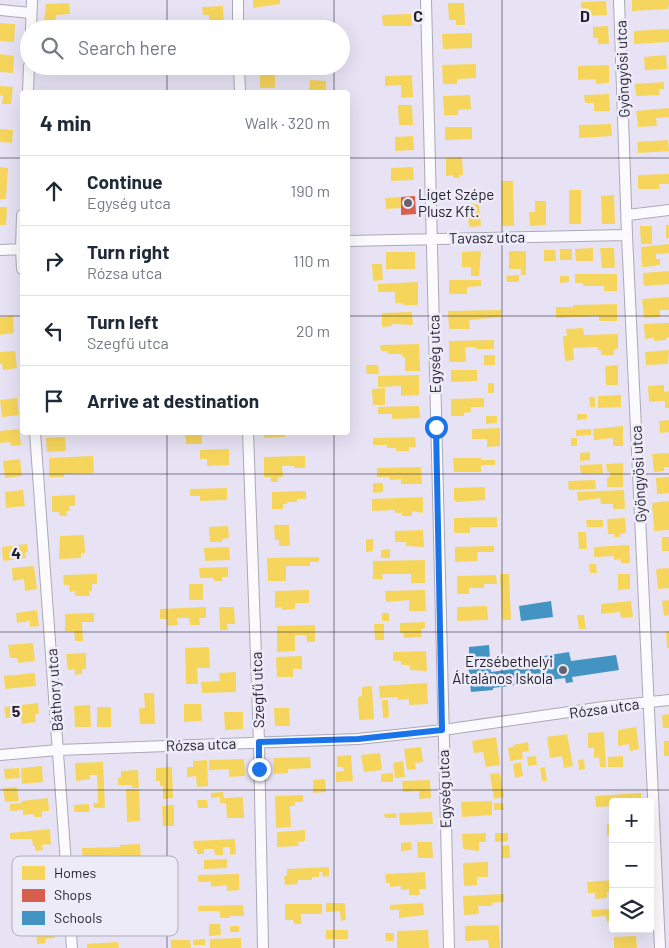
<!DOCTYPE html>
<html lang="en">
<head>
<meta charset="utf-8">
<style>
	:root { --surface:#fff; --page:#f2f2f3; --text:#1f2937; --muted:#747a83; --line:#e0e1e3 }
	body { margin:0; font-family:Barlow,sans-serif; background:var(--page); color:var(--text) }
	.controls { position:absolute; right:15px; bottom:15px; display:grid; overflow:hidden; border-radius:5px; box-shadow:0 5px 20px #0002 }
	.controls button { width:45px; height:45px; display:grid; place-items:center; padding:0; border:0; border-bottom:1px solid var(--line); background:var(--surface); color:var(--text); font:25px sans-serif }
	.stop { position:absolute; width:15px; height:15px; margin:-11px; border:4px solid #1a73e8; border-radius:50%; background:#fff }
	.stop.end { background:#1a73e8; border-color:#fff; box-shadow:0 1px 5px #0008 }
	.list { margin:0; padding:0; list-style:none }
	h2 { display:flex; justify-content:space-between; align-items:center; height:65px; margin:0; padding:0 20px; font-size:21px }
	h2 small { font-size:16px; font-weight:400; color:var(--muted) }
	.list li { display:grid; grid-template-columns:32px 1fr auto; gap:15px; align-items:center; box-sizing:border-box; height:70px; padding:0 20px; border-top:1px solid var(--line) }
	.list b { display:block; font-size:19px; white-space:nowrap }
	.list p { margin:0; font-size:16px; white-space:nowrap; color:var(--muted) }
	.list em { font-size:16px; font-style:normal; color:var(--muted) }
	.icon { flex:none; width:28px; height:28px; fill:none; stroke:currentColor; stroke-width:2; stroke-linecap:round; stroke-linejoin:round }
	.map { position:relative; flex:none; width:669px; height:948px; overflow:hidden }
	.search { position:absolute; background:var(--surface); box-shadow:0 5px 20px #0002; left:20px; top:20px; width:330px; height:55px; display:flex; align-items:center; gap:12px; box-sizing:border-box; padding:0 18px; border-radius:28px; color:var(--muted); font-size:19px }
	.panel { position:absolute; background:var(--surface); box-shadow:0 5px 20px #0002; left:20px; top:90px; width:330px; height:345px; border-radius:5px }
	.map>svg:first-child { display:block }
	.homes { fill:#f6d55c }
	.shops { fill:#d6604d }
	.schools { fill:#4393c3 }
	.lines { fill:none; stroke-linecap:round; stroke-linejoin:round }
	.minor-casing { stroke:#aca8b6; stroke-width:12 }
	.minor { stroke:#fbfbfe; stroke-width:10 }
	.route { stroke:#1a73e8; stroke-width:6 }
	.grid { fill:none; stroke:#211d2a; stroke-width:1; stroke-opacity:0.55 }
	.poi-dot { fill:#666271; stroke:#eeebf9; stroke-width:2 }
	.labels { text-anchor:middle; dominant-baseline:central; stroke-width:5; stroke-linejoin:round; paint-order:stroke }
	.street-label { font-size:15px; fill:#211d2a; stroke:#eeebf9 }
	.poi-label { font-size:15px; fill:#211d2a; stroke:#eeebf9; text-anchor:start }
	.key { fill:#eeebf9; stroke:#b0adbb; stroke-width:1 }
	.key-label { font-size:14px; fill:#211d2a }
	.grid-label { font-size:16px; text-anchor:middle; font-weight:bold; fill:#211d2a; stroke:#eeebf9; stroke-width:5; stroke-linejoin:round; paint-order:stroke }
</style>
</head>
<body>
<div class="map">
<svg width="669" height="948" viewBox="0 0 669 948">
	<rect width="100%" height="100%" fill="#e7e3f5"/>
	<path class="homes" d="M253,0H280V4L253,8Z
		M632,0H669V4L668,9L632,11Z
		M606,1L607,15L581,16V2Z
		M69,3L70,14L56,15L55,21H44L46,4Z
		M448,3H464L465,25H456V20H449Z
		M223,6L224,23H209V15H203L202,7Z
		M411,14L412,26H383L382,15Z
		M0,23L15,24L14,42L0,41Z
		M608,26L609,44H598V38H593V27Z
		M669,29V42L634,44V31Z
		M472,33V48L443,49L442,34Z
		M0,54L14,56L13,73L0,72Z
		M666,55L667,69L645,70L644,57Z
		M476,64V78L457,79V84H443L442,65Z
		M609,65V83L596,84V79L578,80V66Z
		M194,66H223V74H205V69H194Z
		M260,72H275V88H260Z
		M412,75L413,97L401,98V85L385,86V76Z
		M310,80L326,81V92H309Z
		M664,82V89H659L660,95L636,96L635,84Z
		M0,86L13,87L11,104H2L3,96L0,95Z
		M609,94L610,111H594V103H585L584,95Z
		M470,95L471,109L458,110V115H444L443,96Z
		M398,105H412L413,125H399Z
		M669,108V117L656,118L657,126L638,127L636,111Z
		M611,124L612,136L579,138V125Z
		M445,127H472V139L445,140Z
		M0,129L13,130L12,143L0,142Z
		M413,136L414,150L395,151V137Z
		M668,140L669,151L638,153L637,142Z
		M462,157L463,175H459L460,178H453V175L446,176V158Z
		M0,167L8,168L6,199H0Z
		M413,167L414,180L391,181V168Z
		M669,174V184H659L660,189H638V175Z
		M501,181H513L514,226H502Z
		M569,190H581V224H569Z
		M614,195L615,224H602L601,196Z
		M401,197V208L386,209L385,198Z
		M535,201H546V225L530,226L529,212H535Z
		M479,204L481,226L469,227L468,217L464,218V210H467V205Z
		M0,207H7L6,225H0Z
		M666,225H669V238H666Z
		M640,226H652V244H641Z
		M669,244V253L656,254V259H660V265H656V266L642,267L641,247Z
		M593,248V261H576L575,249Z
		M600,248H614L615,268H602Z
		M560,249H572V260H560Z
		M544,250H555L556,261H544Z
		M481,251L479,276H471V267H462V252Z
		M509,251H526V275H521V269H509Z
		M386,252H415V269H386Z
		M372,264H382L383,280L373,281Z
		M669,271V284L644,286L643,273Z
		M575,274H617V291H604V286H583V283H575Z
		M519,275V282H507L506,276Z
		M560,276H569V282L560,283Z
		M449,280H481V286L467,287V294H449Z
		M418,282V305H403V303H395V292H378V284Z
		M669,297V310H660V317L644,318L642,299Z
		M617,304V321H599V316L556,318V307H573V305Z
		M501,310V317L469,320L470,329H449L448,311Z
		M412,312L413,325L392,324V326L382,327V313Z
		M13,316L14,333L0,335V317Z
		M669,323V337L666,338V340L654,341V338L645,339L644,324Z
		M583,328L584,335L618,334V349H614V355H601V350H598V347L573,348L574,360L565,361L563,336H567L566,329Z
		M494,340V349H476V347H465L466,362H449V341Z
		M419,344L420,371H405V357H402V354H388V351H381L380,345Z
		M669,350L668,364L646,365L645,352Z
		M15,351L17,368L3,370L2,364H0V352Z
		M484,355H495V365H484Z
		M366,365H378L379,374H367Z
		M618,365V385H606L605,366Z
		M451,370H477V381L451,382Z
		M419,375V395L401,396V386L378,387V376Z
		M488,383H494V393H488Z
		M664,385V392L669,391V408H665V401L649,402L648,386Z
		M385,388V405H373L372,389Z
		M621,395V407L598,408V396Z
		M589,397H595V407H590Z
		M17,398L19,415L2,417L0,400Z
		M484,398V407H471V412L464,413V416H451V399Z
		M419,406L420,418L392,419V414H378V407Z
		M577,414H587V419L577,420Z
		M486,416H497V423L486,424Z
		M669,420V432L660,433L659,421Z
		M623,426V446H613V438L594,440L593,429Z
		M500,428V446L487,447V439H472V429Z
		M19,429L21,445L11,446L10,442L0,443V431Z
		M591,429V435L576,436V430Z
		M185,432H202V444H186Z
		M264,432H285V437L264,438Z
		M65,437L66,451L47,452L46,438Z
		M415,437L416,447H409V451H396V448H387V445H373V438Z
		M571,438H577V446H571Z
		M229,449V465L207,466V459H200V450Z
		M590,452V460L580,461V453Z
		M669,453V467H664V471L654,472L652,454Z
		M93,456L94,473L64,474V477H49V458Z
		M305,456V468H294V466H282L283,477H278V482H271V477H264V457Z
		M453,458H481V460H495V465H481V472H454Z
		M20,459L22,476L5,478L3,461Z
		M623,463V487H607V478L610,477V472H607L606,464Z
		M602,464L603,473L581,474L580,465Z
		M421,467L422,484H401V479L390,480V477H377V468Z
		M669,477V493L657,494L656,478Z
		M595,480L596,489L569,490L568,481Z
		M373,483H383V492L373,493Z
		M485,487V500L456,502V501H454V488Z
		M227,488V500L200,501V496H190V489Z
		M23,490L25,506L6,508L5,492Z
		M624,490L625,509H613V504H601L600,498L578,501L577,492Z
		M306,491V499H297V502H287V504H283V509H272V492Z
		M75,495V506H69L70,511H66L67,516H60L59,512H52V496Z
		M423,497V513L412,511V516H402V513H395V510L372,511V499Z
		M669,501V530L654,531L652,503Z
		M497,517V527H470V533H454V518Z
		M625,518L626,533L620,534V537H614V534H608L607,519Z
		M586,520H603V527H587Z
		M274,525H289L290,546H279V540H275Z
		M228,526L229,538L222,539V542H210L209,527Z
		M423,530L424,547L406,546V542H395V531Z
		M578,532H586L587,549H579Z
		M84,535L85,553H81V558L59,559L60,536Z
		M662,537H669V551H662Z
		M366,539H373V551L366,552Z
		M27,544L28,552L25,553L26,558L3,561L2,547Z
		M629,545L630,563H621L620,559L614,560V556L594,557V547Z
		M494,546V552H477L478,561L455,562V547Z
		M229,547L230,560L205,561L204,548Z
		M390,549V558H381V550Z
		M319,557V562H310V566H286V581H268L267,558Z
		M425,560V583H411V574H382L383,579H373V561Z
		M589,564H596L597,573H590Z
		M34,566L37,589L25,591L24,579L13,581L12,568Z
		M228,567V577H222V581H214V578H200L199,568Z
		M669,568V588L658,589L656,569Z
		M97,574V584H92V591H89L90,596H75V591L70,592L69,585H64L63,575Z
		M500,574H509L511,620H502Z
		M618,574H630V589L618,590Z
		M496,575L497,584H484V588H469V594H457V576Z
		M189,584H203V600H189Z
		M309,590V603H295V609L282,610V607L275,608V591Z
		M425,590L426,611H409V600L386,602L385,591Z
		M669,600V615L664,616L662,601Z
		M631,601L633,617L621,618L620,612L601,614V604Z
		M487,606L488,620L457,621V607Z
		M206,607V618H199L200,625H190L189,618H177L178,625L167,626V619H160V609Z
		M219,607H234L235,624H227L228,630H220Z
		M37,610L39,626L30,627V621L17,623L16,613Z
		M94,613V622H82L83,641H75L74,631H65V614Z
		M382,613H389V621H382Z
		M577,615H584L586,629H579Z
		M425,622V628L421,629L422,637L404,638L403,633H400V623Z
		M374,624H384V640H375Z
		M315,625V642H307L306,635H295V651L277,652V626Z
		M666,631H669V648H667Z
		M33,643L35,661L18,663L17,658H10L8,645Z
		M209,647L210,668H197L198,684H186L185,648Z
		M426,651L427,671L410,670V665H401V661H393V652Z
		M86,653V669H82V674L75,675V669L68,670L66,654Z
		M302,656V669H293V677H277L276,657Z
		M236,672V692L202,693L201,682L220,681L219,673Z
		M35,673L36,686L5,689L4,676Z
		M427,683L428,704L409,705V699L398,700V697L380,698L379,686Z
		M372,686L374,719L359,720L358,697L362,696V687Z
		M144,693H154L155,724H140L139,708H145Z
		M382,700H388L389,717L383,718Z
		M38,703L39,714H35L36,722L22,724L21,716L6,718L4,707Z
		M184,704H201L202,721L184,722Z
		M90,705L91,727H75L74,706Z
		M97,707H111V727H97Z
		M274,708H289L290,726H275Z
		M224,712H243V729L225,730Z
		M669,714V728H663L662,715Z
		M636,727L639,749L630,751L629,744L618,746V730Z
		M604,732L606,767H600L599,757L594,758V748H588V733Z
		M567,734L573,766L564,768L562,756L550,758L547,737Z
		M496,737L500,765L486,767L483,752L474,753L472,741Z
		M664,741H669V756H664Z
		M528,742L529,751L522,752L523,759L510,761L508,748L513,747V745Z
		M421,747L423,762L415,763L416,769L407,770L404,749Z
		M380,753L382,770L364,772L361,755Z
		M351,755L353,781L336,782V772L344,771L343,767H337V756Z
		M536,756L537,765L528,766L527,757Z
		M623,756V767H608V757Z
		M310,757L311,768L288,769V773L274,774L273,758Z
		M244,759L245,776L229,777V769L209,770V760Z
		M584,759L585,769L579,770L578,760Z
		M207,760L208,786L197,787L196,776L187,777V767H193V761Z
		M403,761L405,777L395,778L393,763Z
		M103,762L105,808H94L93,803H98L97,775H90V779L76,781L75,763Z
		M521,762L523,776L515,778L513,764Z
		M42,766L43,782L22,784L21,768Z
		M172,767L173,798L163,799V786H160V781H156V768Z
		M545,767L547,781H542L540,768Z
		M19,768L20,778L5,779L4,769Z
		M138,770L139,788H132V785H118V778H121V771Z
		M393,773V782H381V774Z
		M500,773L504,797L494,799L490,774Z
		M325,779L326,792L313,793V780Z
		M430,780L431,798L419,799V791L403,792L402,781Z
		M17,787L19,801L5,802L3,788Z
		M126,789H139L140,821L127,822Z
		M223,792L224,798L243,797L244,818H227L226,803H220V797L211,798V793Z
		M641,793V802H613V806L596,807L595,796Z
		M303,795V802H295V806H290L291,827L276,828L275,796Z
		M48,798L49,811H42V817H34V814L23,815V810L10,811V804L22,803V801Z
		M197,800H207L208,808H198Z
		M492,801V815L462,817L461,802Z
		M494,803H503L504,810H494Z
		M89,804L90,812H74V805Z
		M174,805V826H163L162,806Z
		M432,812L433,824L400,825L399,813Z
		M396,813L397,818H385L384,814Z
		M607,824H613V835H607Z
		M50,829L51,844L42,845L43,850L36,851L35,846H33L32,839H10V833Z
		M305,830V841L298,842L299,846L277,847V832Z
		M486,833V842H479V851L463,849L462,834Z
		M495,833H508V841L495,842Z
		M235,839L236,854L230,855V847H223V855H215L214,849H204V854H197V849H194L193,841Z
		M411,842L412,850L401,851V843Z
		M417,842H432L433,858H418Z
		M140,844L141,860L121,861L120,855L102,856V862L96,863V865L86,866V863L83,864L82,848L120,847V845Z
		M509,845L510,858H502V846Z
		M227,859V868L204,869V860Z
		M488,862V877H477V885L464,886L463,863Z
		M329,867V876L323,877L322,872H319V877H312V880H298V884L285,885L284,876H287V869Z
		M425,872L426,889H419L420,895H409V889L401,890V886L390,887V883H386L385,874Z
		M239,874V890L227,891V885L211,887V882H198V875Z
		M613,880V892H607V898L595,899V893H588L587,882Z
		M51,891L53,908L41,909V904L31,905V903L20,904V901L13,902L12,895Z
		M504,894V902L492,903V906H478L479,914L464,915L463,896Z
		M326,903H345L346,920L341,921L340,911L326,912Z
		M423,903L424,915L399,918V910H390V905Z
		M285,904H322V914H301V924H294L293,920H285Z
		M243,905L244,916H230V918H220V911H198V906Z
		M613,909V921L607,922L606,916L592,917L591,910Z
		M54,923L55,938L45,939L46,943L37,944L36,931L22,932V926Z
		M209,924H220L221,935L209,936Z
		M499,925L500,948H489L488,940L465,941V926Z
		M230,926H239V932H230Z
		M326,930H348V939H326Z
		M428,930L429,948H397V931Z
		M385,933H394V941H386Z
		M636,936L637,948H614V937Z
		M241,938V948H210V939Z
		M205,939V945H193V940Z
		M171,940H190L191,948H171Z
		M118,942L119,948H87V944Z"/>
	<path class="shops" d="M415,196L416,214L401,215V197Z"/>
	<path class="schools" d="M551,601L553,617L521,621L519,606Z
		M489,645L491,672L545,665L544,656L569,652L571,661L616,655L619,670L572,677L573,682L566,683L565,678L493,688V690L471,692L467,654H469V647Z"/>
	<g class="lines">
		<g class="minor-casing">
			<path id="minor" d="M238,0V29
				M426,0L449,948
				M619,0L627,235L660,948
				M0,10L31,13
				M31,29L32,0
				M239,66L240,92
				M28,92L29,66
				M22,215L21,249L22,269
				M628,215L669,210
				M348,241L627,235
				M0,250L22,249
				M35,432L72,948
				M248,432L259,742L263,948
				M0,755L58,750L358,739L443,730L604,707L669,700"/>
		</g>
		<use href="#minor" class="minor"/>
	</g>
	<g class="lines">
		<path class="route" d="M259,769V742L358,739L442,730L436,427"/>
	</g>
	<path class="grid" d="M167,0V29M334,0V29M502,0V948M167,66V92M334,66V92M0,158H22M348,158H669M0,316H22M348,316H669M167,432V948M334,432V948M0,474H669M0,632H669M0,790H669"/>
	<g class="poi-dot">
		<circle cx="408" cy="203" r="5"/>
		<circle cx="563" cy="670" r="5"/>
	</g>
	<g class="labels">
		<g class="street-label">
			<text transform="translate(622 69) rotate(-92)">Gyöngyösi utca</text>
			<text transform="translate(487 237) rotate(-1)">Tavasz utca</text>
			<text transform="translate(434 354) rotate(-91)">Egység utca</text>
			<text transform="translate(638 474) rotate(-93)">Gyöngyösi utca</text>
			<text transform="translate(54 690) rotate(-94)">Báthory utca</text>
			<text transform="translate(257 690) rotate(-92)">Szegfű utca</text>
			<text transform="translate(604 708) rotate(-8)">Rózsa utca</text>
			<text transform="translate(201 744) rotate(-2)">Rózsa utca</text>
			<text transform="translate(444 789) rotate(-92)">Egység utca</text>
		</g>
		<g class="poi-label">
			<text x="418" y="194">Liget Szépe<tspan x="418" dy="17">Plusz Kft.</tspan></text>
			<text x="553" y="661" text-anchor="end">Erzsébethelyi<tspan x="553" dy="17">Általános Iskola</tspan></text>
		</g>
	</g>
	<rect x="12" y="856" width="166" height="80" rx="8" class="key"/>
	<rect x="22" y="866" width="23" height="14" fill="#f6d55c"/>
	<rect x="22" y="889" width="23" height="13" fill="#d6604d"/>
	<rect x="22" y="911" width="23" height="14" fill="#4393c3"/>
	<g class="key-label">
		<text x="54" y="878">Homes</text>
		<text x="54" y="900">Shops</text>
		<text x="54" y="923">Schools</text>
	</g>
	<g class="grid-label">
		<text x="418" y="22">C</text>
		<text x="585" y="22">D</text>
		<text x="16" y="559">4</text>
		<text x="16" y="717">5</text>
	</g>
</svg>
<div class="controls">
<button>+</button>
<button>−</button>
<button><svg class="icon" aria-label="layers" viewBox="0 0 24 24"><path d="M12 4l9 5-9 5-9-5zM3 14l9 5 9-5"/></svg></button>
</div>
<div class="stop" style="left:436px;top:427px"></div>
<div class="stop end" style="left:259px;top:769px"></div>
<div class="search"><svg class="icon" aria-label="search" viewBox="0 0 24 24"><circle cx="10" cy="10" r="6"/><path d="M15 15l6 6"/></svg>Search here</div>
<section class="panel">
<h2>4 min<small>Walk · 320 m</small></h2>
<ul class="list">
<li><svg class="icon" aria-label="ahead" viewBox="0 0 24 24"><path d="M12 20V5M6 11l6-6 6 6"/></svg><div><b>Continue</b><p>Egység utca</p></div><em>190 m</em></li>
<li><svg class="icon" aria-label="right" viewBox="0 0 24 24"><path d="M7 20v-9h11M14 6l5 5-5 5"/></svg><div><b>Turn right</b><p>Rózsa utca</p></div><em>110 m</em></li>
<li><svg class="icon" aria-label="left" viewBox="0 0 24 24"><path d="M17 20v-9H6M10 6l-5 5 5 5"/></svg><div><b>Turn left</b><p>Szegfű utca</p></div><em>20 m</em></li>
<li><svg class="icon" aria-label="arrive" viewBox="0 0 24 24"><path d="M6 21V4h12l-3 4 3 4H6"/></svg><div><b>Arrive at destination</b></div></li>
</ul>
</section>
</div>
</body>
</html>
